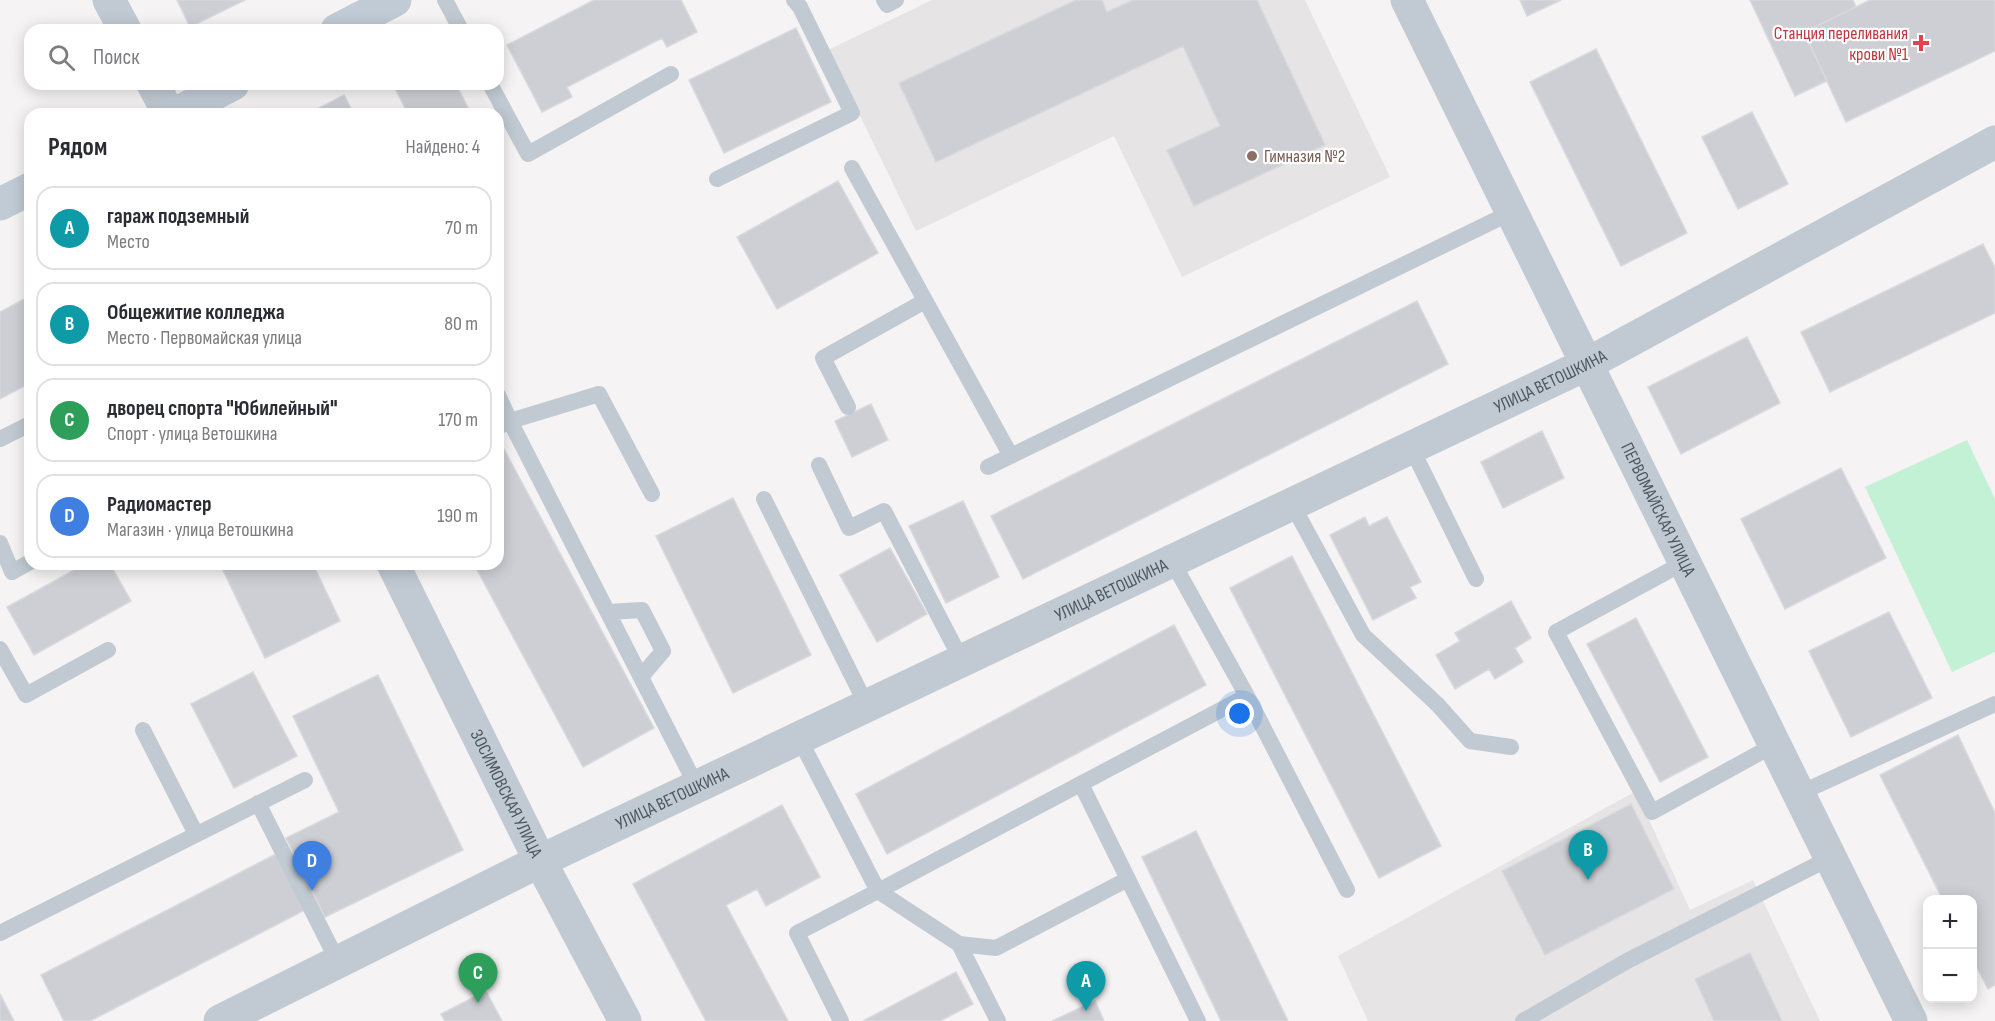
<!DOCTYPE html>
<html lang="ru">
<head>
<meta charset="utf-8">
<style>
	:root { --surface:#fff; --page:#f2f2f3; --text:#2b2b33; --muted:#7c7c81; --line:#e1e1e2; --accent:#1a73e8 }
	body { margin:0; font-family:"Sofia Sans Condensed",sans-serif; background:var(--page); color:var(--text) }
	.controls { position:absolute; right:18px; bottom:18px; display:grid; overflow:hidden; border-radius:12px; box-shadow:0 3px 15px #0003 }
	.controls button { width:54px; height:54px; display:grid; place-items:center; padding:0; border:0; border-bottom:2px solid var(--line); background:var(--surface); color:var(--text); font:30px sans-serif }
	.you { position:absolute; left:1240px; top:714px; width:21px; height:21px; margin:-15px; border:4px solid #fff; border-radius:50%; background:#1a73e8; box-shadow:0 0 0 9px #1a73e833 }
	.badge { display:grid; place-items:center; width:39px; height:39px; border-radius:50%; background:var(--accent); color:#fff; font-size:20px; font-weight:700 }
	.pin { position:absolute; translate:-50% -50px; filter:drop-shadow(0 2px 3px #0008) }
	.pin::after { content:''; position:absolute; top:32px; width:21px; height:18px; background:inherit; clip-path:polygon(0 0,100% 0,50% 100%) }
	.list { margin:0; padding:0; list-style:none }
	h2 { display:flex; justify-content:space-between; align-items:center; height:78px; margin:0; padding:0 24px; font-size:26px }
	h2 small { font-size:20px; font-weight:400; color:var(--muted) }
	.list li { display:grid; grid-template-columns:39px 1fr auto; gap:18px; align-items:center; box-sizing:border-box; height:84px; margin:0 12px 12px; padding:0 12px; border:2px solid var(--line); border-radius:18px }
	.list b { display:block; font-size:22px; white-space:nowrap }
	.list p { margin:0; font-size:20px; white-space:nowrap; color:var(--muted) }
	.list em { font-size:20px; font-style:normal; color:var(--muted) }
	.icon { flex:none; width:33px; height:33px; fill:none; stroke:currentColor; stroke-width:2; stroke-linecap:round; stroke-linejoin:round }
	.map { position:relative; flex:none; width:1995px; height:1021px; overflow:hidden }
	.search { position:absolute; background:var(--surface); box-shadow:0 3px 15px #0003; left:24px; top:24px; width:480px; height:66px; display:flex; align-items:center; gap:15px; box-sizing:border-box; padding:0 21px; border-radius:18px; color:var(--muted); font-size:22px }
	.panel { position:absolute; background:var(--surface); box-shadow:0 3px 15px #0003; left:24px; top:108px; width:480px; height:462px; border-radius:18px }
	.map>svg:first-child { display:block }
	.education { fill:#e6e4e5 }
	.green { fill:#c3f1d5 }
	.building { fill:#cdcfd5; stroke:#d7d9de; stroke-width:1.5 }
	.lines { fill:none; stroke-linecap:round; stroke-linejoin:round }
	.service { stroke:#c1cad2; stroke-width:16 }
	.minor { stroke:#c1cad2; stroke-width:33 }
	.tertiary { stroke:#c1cad2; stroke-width:33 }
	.secondary { stroke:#c1cbd6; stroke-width:33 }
	.health-dot { fill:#e0444e; stroke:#fff; stroke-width:2 }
	.education-dot { fill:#8d6e63; stroke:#fff; stroke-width:2 }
	.labels { text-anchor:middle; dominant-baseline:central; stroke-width:4.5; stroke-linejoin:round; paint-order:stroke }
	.health-label { font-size:18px; fill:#be3a42; stroke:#fff; text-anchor:end }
	.education-label { font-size:18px; fill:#785e54; stroke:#fff; text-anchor:start }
	.street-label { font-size:18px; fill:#4a5661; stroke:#fff }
</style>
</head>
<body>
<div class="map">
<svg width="1995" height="1021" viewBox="0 0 1995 1021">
	<rect width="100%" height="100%" fill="#f5f3f3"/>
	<path class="education" d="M932,0H1305L1390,177L1182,277L1114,136L916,231L828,50Z
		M1636,791L1690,910L1753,880L1820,1021H1368L1338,956Z"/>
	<path class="green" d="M1967,440L1995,499V652L1952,672L1865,487Z"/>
	<path class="building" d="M177,0H245L190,27Z
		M594,0H681L697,32L667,47L662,38L567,87L572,97L542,112L507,45Z
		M1076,0H1102L1107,12L1133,0H1257L1325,145L1194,206L1167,150L1220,126L1183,46L936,162L899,83Z
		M1520,0H1561L1527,16Z
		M1750,0H1853L1856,7L1804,32L1827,81L1795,96Z
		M1870,0H1995V51L1846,122L1804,32Z
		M796,28L831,102L724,153L689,80Z
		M1596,49L1687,233L1621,266L1530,82Z
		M393,84H456L471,114H408Z
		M344,95L354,114H308Z
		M1752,112L1788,184L1738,209L1702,137Z
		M838,181L878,253L777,309L737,237Z
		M1983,244L1995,268V313L1830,392L1801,332Z
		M30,296V383L0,399V312Z
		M1417,301L1448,364L1023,579L991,516Z
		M1747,337L1780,403L1681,454L1648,387Z
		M871,404L888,440L852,457L835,421Z
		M1542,431L1564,478L1503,508L1481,462Z
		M499,440L654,728L583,767L474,564H498Z
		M1841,468L1886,558L1785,609L1741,519Z
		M733,498L811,655L733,693L656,536Z
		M963,501L999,577L946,603L909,526Z
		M1365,517L1369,526L1387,517L1421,582L1410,587L1416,598L1373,620L1330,535Z
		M890,548L927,614L877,642L840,575Z
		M1292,556L1441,846L1379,878L1230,588Z
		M85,564H110L131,601L34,655L7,607Z
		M220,564H313L340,621L265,658Z
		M1511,601L1531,638L1515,648L1523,662L1495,679L1489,669L1455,689L1436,655L1460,641L1455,633Z
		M1889,612L1932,698L1851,737L1809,651Z
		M1636,618L1708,757L1660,782L1587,644Z
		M1174,625L1206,685L887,854L856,794Z
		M253,672L297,756L234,788L191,704Z
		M378,675L463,850L325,917L286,838L339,812L293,716Z
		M1958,735L1995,813V985L1988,989L1972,958V900H1943L1880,775Z
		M1631,804L1674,889L1545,955L1502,871Z
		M782,805L820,877L766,906L757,889L726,905L788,1021H706L633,884Z
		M1196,831L1288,1021H1221L1142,857Z
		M276,854L305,910L90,1021H64L41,975Z
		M1750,953L1782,1021H1714L1695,979Z
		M956,972L973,1004L940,1021H863Z
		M486,991L502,1021H445L441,1014Z
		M0,994L14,1021H0Z
		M1095,1001L1104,1021H1052Z"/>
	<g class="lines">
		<path class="service" d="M445,0L461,30
			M884,0L887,5L896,0
			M490,84L528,154L671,74
			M852,168L1011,456
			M717,179L852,113L800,7L794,0
			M498,395L510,421L599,394L652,494
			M848,407L823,358L925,301
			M498,427L510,421L697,787
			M0,439L30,424
			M1411,447L1476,579
			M819,465L849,528L884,511L962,661
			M988,467L1512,212
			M764,499L867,706
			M1292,504L1363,635L1438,705L1470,741L1511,747
			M0,543L12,572L30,562
			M1685,562L1556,632L1652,812L1774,745
			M608,612L642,610L663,651L641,677
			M0,649L26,695L108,650
			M1247,696L1347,890
			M143,730L196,834
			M799,738L878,891L797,933L841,1021
			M1081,784L1198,1021
			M1798,794L1995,704
			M258,803L338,962
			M1128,879L996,948L959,944L878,891L1247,696L1172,561
			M0,933L305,780
			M959,944L998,1021
			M1523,1021L1627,961L1830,858"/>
		<path class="minor" id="s1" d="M220,1021L540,861L1587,364L1995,142"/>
		<g class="tertiary">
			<path d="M109,0L125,30"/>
			<path id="s2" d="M1407,0L1911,1021"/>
			<path d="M153,84L169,114"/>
			<path id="s3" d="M393,564L540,861L625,1021"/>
		</g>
		<path class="secondary" d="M337,30L395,0
			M175,114L233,84
			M0,204L30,189"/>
	</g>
	<path class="health-dot" d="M1918 34h6v6h6v6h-6v6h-6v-6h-6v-6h6z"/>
	<circle class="education-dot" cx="1252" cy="156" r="6"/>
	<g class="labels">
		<g class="health-label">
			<text x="1908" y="33">Станция переливания<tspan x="1908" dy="21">крови №1</tspan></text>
		</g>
		<g class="education-label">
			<text x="1264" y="156">Гимназия №2</text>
		</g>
		<g class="street-label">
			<text stroke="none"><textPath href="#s1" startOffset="1476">УЛИЦА ВЕТОШКИНА</textPath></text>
			<text stroke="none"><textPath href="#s2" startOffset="568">ПЕРВОМАЙСКАЯ УЛИЦА</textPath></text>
			<text stroke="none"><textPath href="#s1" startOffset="990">УЛИЦА ВЕТОШКИНА</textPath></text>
			<text stroke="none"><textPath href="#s3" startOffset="256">ЗОСИМОВСКАЯ УЛИЦА</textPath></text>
			<text stroke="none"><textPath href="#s1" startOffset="504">УЛИЦА ВЕТОШКИНА</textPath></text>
		</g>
	</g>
</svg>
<div class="controls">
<button>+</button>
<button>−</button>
</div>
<div class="you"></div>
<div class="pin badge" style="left:1086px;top:1011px;background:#0f9aa8">A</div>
<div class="pin badge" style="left:1588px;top:880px;background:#0f9aa8">B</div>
<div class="pin badge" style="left:478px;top:1003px;background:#2e9e5b">C</div>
<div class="pin badge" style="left:312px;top:891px;background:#3f7fe0">D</div>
<div class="search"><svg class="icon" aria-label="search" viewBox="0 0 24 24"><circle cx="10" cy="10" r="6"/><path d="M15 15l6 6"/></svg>Поиск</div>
<section class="panel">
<h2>Рядом<small>Найдено: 4</small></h2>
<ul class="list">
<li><span class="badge" style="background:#0f9aa8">A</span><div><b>гараж подземный</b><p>Место</p></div><em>70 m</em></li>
<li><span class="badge" style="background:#0f9aa8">B</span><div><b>Общежитие колледжа</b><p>Место · Первомайская улица</p></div><em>80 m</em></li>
<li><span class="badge" style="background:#2e9e5b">C</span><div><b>дворец спорта &quot;Юбилейный&quot;</b><p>Спорт · улица Ветошкина</p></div><em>170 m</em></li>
<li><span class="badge" style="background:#3f7fe0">D</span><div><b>Радиомастер</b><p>Магазин · улица Ветошкина</p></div><em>190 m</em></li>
</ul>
</section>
</div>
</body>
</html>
